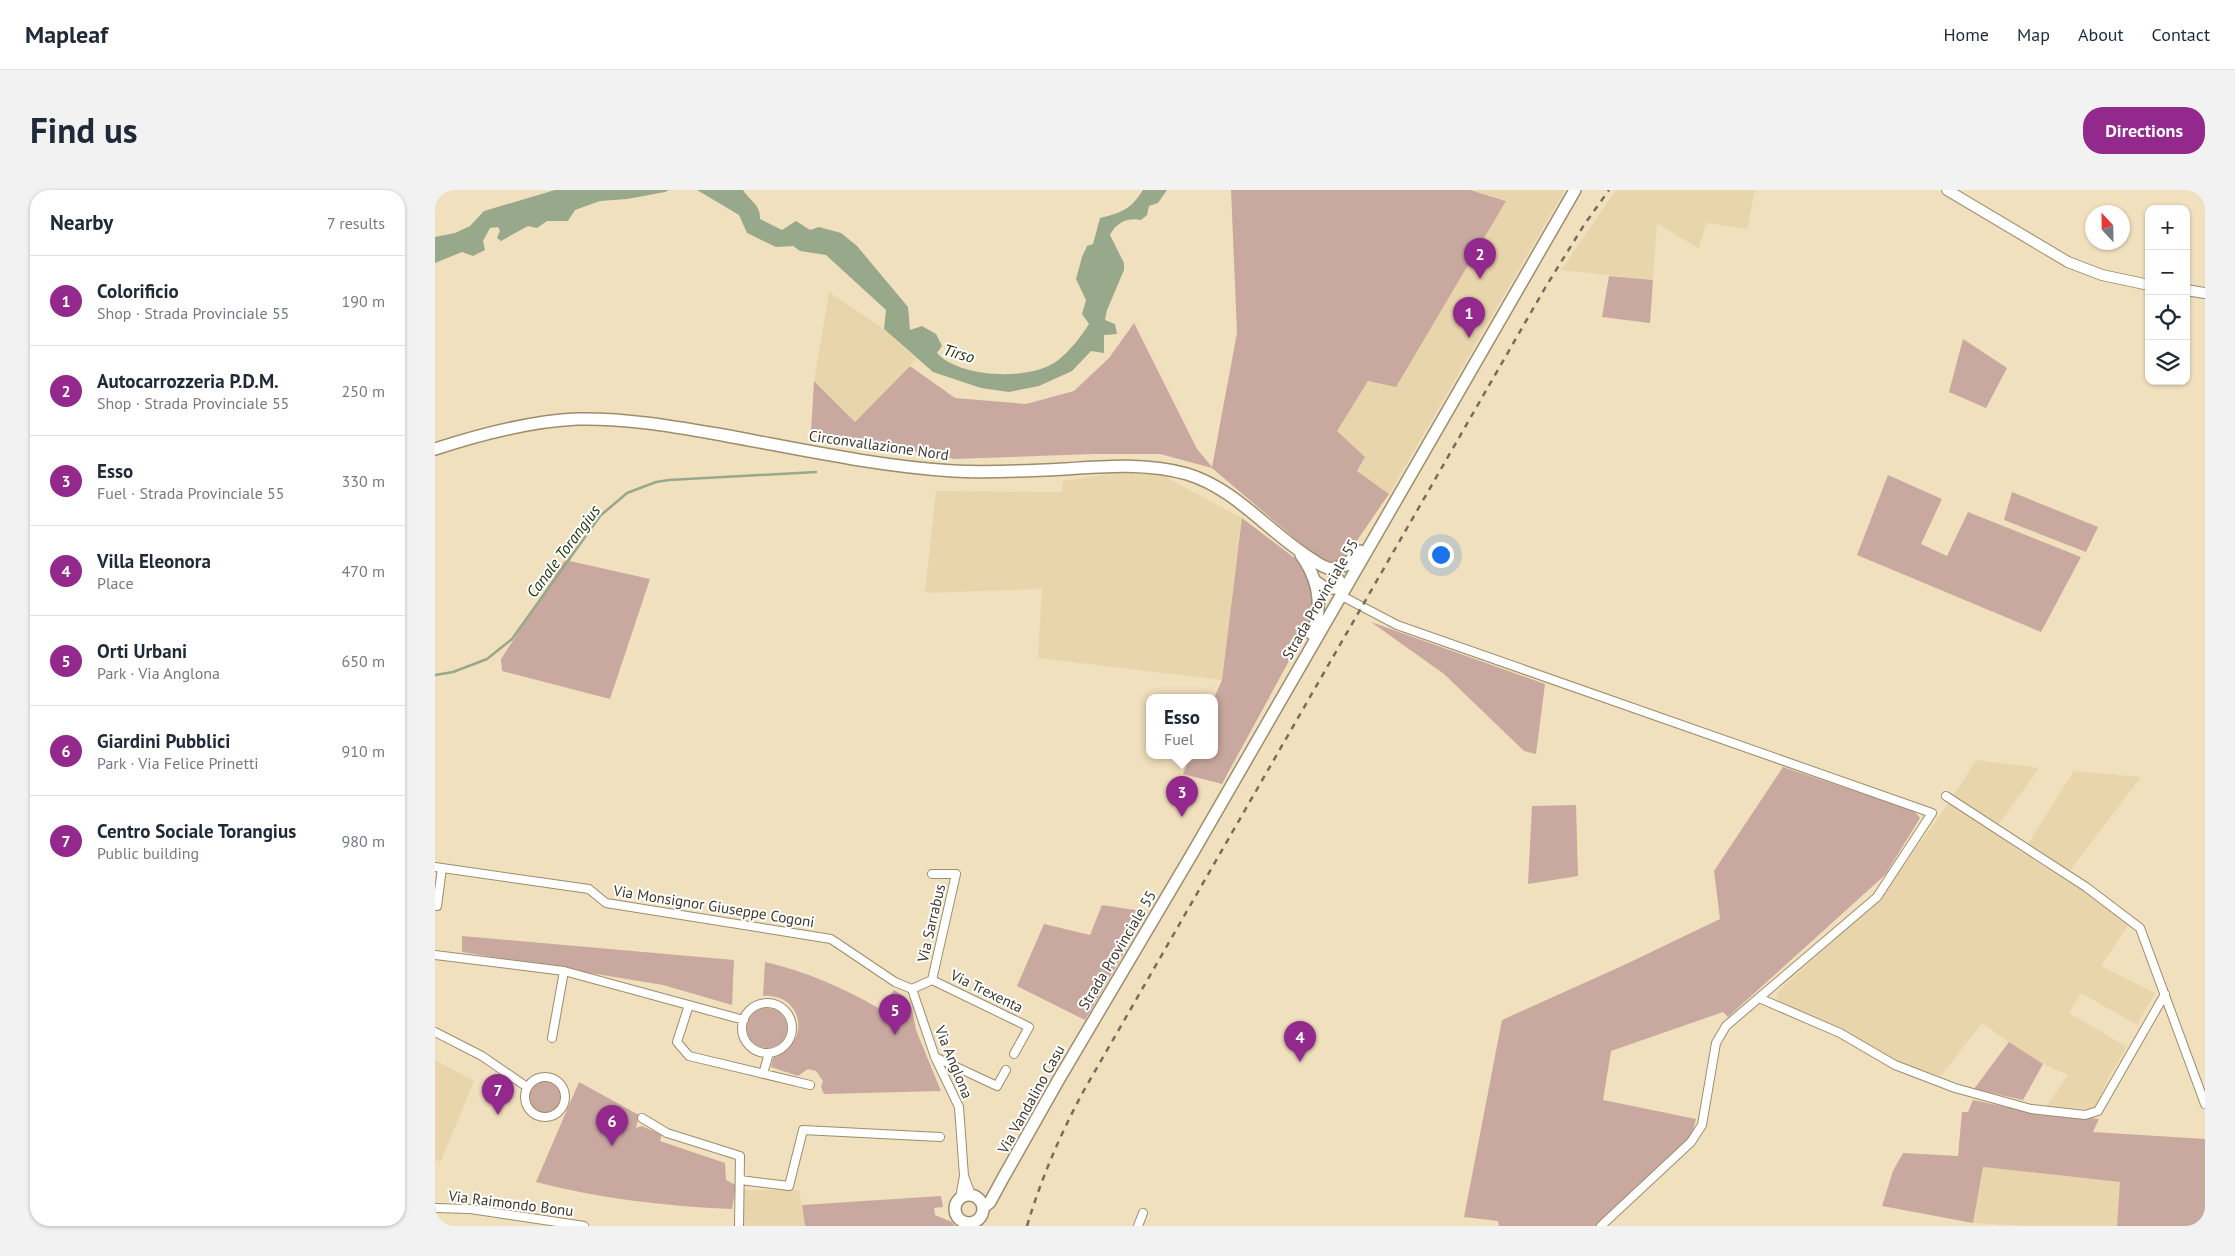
<!DOCTYPE html>
<html lang="en">
<head>
<meta charset="utf-8">
<style>
	:root { --surface:#fff; --page:#f2f2f3; --text:#1f2937; --muted:#747a83; --line:#e0e1e3; --accent:#93298d }
	body { margin:0; font-family:"PT Sans",sans-serif; background:var(--page); color:var(--text) }
	.controls { position:absolute; right:15px; top:15px; display:grid; overflow:hidden; border-radius:10px; box-shadow:0 1px 4px #0004 }
	.controls button { width:45px; height:45px; display:grid; place-items:center; padding:0; border:0; border-bottom:1px solid var(--line); background:var(--surface); color:var(--text); font:25px sans-serif }
	.compass { position:absolute; left:1650px; top:15px; width:45px; height:45px; border-radius:50%; background:var(--surface); box-shadow:0 1px 4px #0004; rotate:338deg }
	.you { position:absolute; left:1005px; top:364px; width:18px; height:18px; margin:-12px; border:4px solid #fff; border-radius:50%; background:#1a73e8; box-shadow:0 0 0 8px #1a73e833 }
	.badge { display:grid; place-items:center; width:32px; height:32px; border-radius:50%; background:var(--accent); color:#fff; font-size:16px; font-weight:700 }
	.pin { position:absolute; translate:-50% -41px; filter:drop-shadow(0 1px 2px #0008) }
	.pin::after { content:''; position:absolute; top:26px; width:18px; height:15px; background:inherit; clip-path:polygon(0 0,100% 0,50% 100%) }
	.popup { position:absolute; left:711px; top:504px; width:72px; height:65px; box-sizing:border-box; display:grid; place-content:center; border-radius:10px; background:var(--surface); filter:drop-shadow(0 1px 4px #0005); font-size:16px; white-space:nowrap; color:var(--muted) }
	.popup b { font-size:19px; color:var(--text) }
	.popup::after { content:''; position:absolute; left:50%; top:100%; margin-left:-10px; border:10px solid transparent; border-top-color:var(--surface) }
	.list { margin:0; padding:0; list-style:none }
	h2 { display:flex; justify-content:space-between; align-items:center; height:65px; margin:0; padding:0 20px; font-size:21px }
	h2 small { font-size:16px; font-weight:400; color:var(--muted) }
	.list li { display:grid; grid-template-columns:32px 1fr auto; gap:15px; align-items:center; box-sizing:border-box; height:90px; padding:0 20px; border-top:1px solid var(--line) }
	.list b { display:block; font-size:19px; white-space:nowrap }
	.list p { margin:0; font-size:16px; white-space:nowrap; color:var(--muted) }
	.list em { font-size:16px; font-style:normal; color:var(--muted) }
	.icon { flex:none; width:28px; height:28px; fill:none; stroke:currentColor; stroke-width:2; stroke-linecap:round; stroke-linejoin:round }
	.map { position:relative; flex:none; width:1770px; height:1036px; overflow:hidden; border-radius:20px }
	header { display:flex; align-items:center; gap:30px; box-sizing:border-box; height:70px; padding:0 25px; background:var(--surface); border-bottom:1px solid var(--line) }
	header strong { font-size:24px }
	nav { display:flex; gap:28px; margin-inline-start:auto; font-size:18px }
	.intro { display:flex; align-items:center; justify-content:space-between; box-sizing:border-box; height:120px; padding:0 30px }
	h1 { margin:0; font-size:35px }
	.button { padding:12px 22px; border-radius:20px; background:var(--accent); color:#fff; font-size:18px; font-weight:700 }
	main { display:flex; gap:30px; padding:0 30px }
	aside { flex:1; background:var(--surface); border-radius:20px; box-shadow:0 1px 4px #0004 }
	.map>svg:first-child { display:block }
	.built { fill:#e9d5ab }
	.green { fill:#c9a99f }
	.water { fill:#97a88b }
	.lines { fill:none; stroke-linecap:round; stroke-linejoin:round }
	.stream { stroke:#97a88b; stroke-width:2.5 }
	.minor-casing { stroke:#9c8d6c; stroke-width:10 }
	.tertiary-casing { stroke:#9c8d6c; stroke-width:12 }
	.secondary-casing { stroke:#9c8d6c; stroke-width:14 }
	.minor { stroke:#fff; stroke-width:8 }
	.tertiary { stroke:#fff; stroke-width:10 }
	.secondary { stroke:#fff; stroke-width:11 }
	.rail { stroke:#766d58; stroke-width:2.5; stroke-dasharray:6 6; stroke-linecap:butt }
	.labels { text-anchor:middle; dominant-baseline:central; stroke-width:4; stroke-linejoin:round; paint-order:stroke }
	.street-label { font-size:15px; fill:#3f392b; stroke:#fff }
	.water-label { font-size:16px; font-style:italic; fill:#203608; stroke:#fff }
</style>
</head>
<body>
<header>
<strong>Mapleaf</strong>
<nav><a>Home</a><a>Map</a><a>About</a><a>Contact</a></nav>
</header>
<div class="intro"><h1>Find us</h1><a class="button">Directions</a></div>
<main>
<aside>
<h2>Nearby<small>7 results</small></h2>
<ul class="list">
<li><span class="badge">1</span><div><b>Colorificio</b><p>Shop · Strada Provinciale 55</p></div><em>190 m</em></li>
<li><span class="badge">2</span><div><b>Autocarrozzeria P.D.M.</b><p>Shop · Strada Provinciale 55</p></div><em>250 m</em></li>
<li><span class="badge">3</span><div><b>Esso</b><p>Fuel · Strada Provinciale 55</p></div><em>330 m</em></li>
<li><span class="badge">4</span><div><b>Villa Eleonora</b><p>Place</p></div><em>470 m</em></li>
<li><span class="badge">5</span><div><b>Orti Urbani</b><p>Park · Via Anglona</p></div><em>650 m</em></li>
<li><span class="badge">6</span><div><b>Giardini Pubblici</b><p>Park · Via Felice Prinetti</p></div><em>910 m</em></li>
<li><span class="badge">7</span><div><b>Centro Sociale Torangius</b><p>Public building</p></div><em>980 m</em></li>
</ul>
</aside>
<div class="map">
<svg width="1770" height="1036" viewBox="0 0 1770 1036">
	<rect width="100%" height="100%" fill="#f1e0bd"/>
	<path class="built" d="M1035,0H1130L954,304L922,281L901,242L933,191L1071,10Z
		M1181,0H1320L1312,39L1271,33L1264,59L1222,33L1218,90L1126,80Z
		M394,102L449,139L481,169L420,232L379,191Z
		M679,283L725,284L807,328L787,490L603,468L607,399L490,403L501,301L627,302L628,291Z
		M1541,570L1604,578L1559,641L1587,663L1639,581L1706,587L1630,687L1694,734L1666,776L1720,803L1702,835L1646,803L1634,823L1692,857L1675,885L1659,919L1611,917L1633,885L1603,872L1547,833L1506,886L1475,878L1429,852L1344,816L1341,803L1444,710L1515,611Z
		M0,870L39,891L6,971L0,970Z
		M1548,977L1686,992L1682,1036H1593L1538,1033Z
		M309,1000H364L370,1036H309Z"/>
	<path class="green" d="M796,0H1035L1071,11L961,197L933,191L902,241L930,267L922,281L954,304L910,368C896,375 890,371 878,364L777,278L725,264H659L520,269L376,242L379,191L420,232L475,176L520,208L591,214L639,201L674,168L699,133L762,259L777,277L802,143Z
		M1174,86L1218,90L1215,133L1167,127Z
		M1528,149L1572,178L1551,218L1514,202Z
		M1453,285L1507,309L1486,354L1512,366L1533,322L1646,367L1606,442L1422,365Z
		M1577,302L1663,337L1651,362L1569,330Z
		M807,328L866,373L874,394L879,416L873,436L787,594L748,584L755,566H780L779,508L787,490Z
		M130,370L215,389L175,509L67,481L66,469Z
		M936,432L1110,494L1101,564L1089,561L1009,484Z
		M1348,577L1479,621L1485,628L1450,685L1293,827L1288,822L1176,861L1168,910L1261,929L1256,948L1162,1036H1064L1063,1031L1029,1027L1067,830L1187,776L1285,729L1279,681Z
		M1141,615L1143,686L1093,694L1097,616Z
		M667,715L713,722L650,830L582,796L609,734L655,745Z
		M27,746L299,770L297,815L228,795L27,762Z
		M330,772C370,781 409,798 445,819L459,800L470,807L477,819L481,840L506,901L389,904L386,897L388,891L381,881L373,879L363,886L336,877L338,868C378,853 368,803 328,806Z
		M312 838a20 20 0 1 1 40 0a20 20 0 1 1-40 0Z
		M1574,852L1608,874L1588,910L1539,899Z
		M94 907a16 16 0 1 1 32 0a16 16 0 1 1-32 0Z
		M144,892L204,925L201,938L207,936L227,945L225,951L290,973L291,990L301,995L297,1019C229,1016 167,1009 101,992Z
		M1538,910L1586,920L1664,929L1658,942L1770,949V1036H1682L1685,992L1548,977L1538,1033L1447,1016L1458,981L1468,963L1523,966L1527,922H1533Z
		M506,1006L508,1017L499,1018L500,1025L517,1032L520,1036H370L367,1015Z"/>
	<path class="water" d="M120,0H234L230,2L192,9L165,11L140,20L133,31H112L102,38L93,36L66,51L62,48L65,41L63,37L55,38L48,51L50,60L38,66L27,62L0,73V47L20,43L35,36L49,21Z
		M262,0H308C315,11 326,15 325,29L347,40L361,31L375,40L384,37L406,43L422,56L473,117L475,140L487,136L501,144L507,156L502,163C524,188 595,191 622,171C635,161 645,148 654,134L647,124L651,110L641,89L647,67L652,56L658,54L665,28C688,22 695,20 708,0H732L723,13L714,16L712,25L706,30C692,27 681,33 675,45L689,73V80L672,120L670,130L680,134L682,144L669,145V163L656,161L637,181L604,196L574,202L546,198L498,182L449,139L451,120L391,65L365,61L358,56L341,57L312,43L304,25Z"/>
	<g class="lines">
		<path class="stream" d="M0,485L18,482L52,469L77,449L165,326L192,303L221,292L234,290L381,282"/>
		<g class="minor-casing">
			<path id="minor" d="M905,405L962,435L1497,623L1442,707L1291,836L1281,853L1267,935L1256,952L1166,1036
				M1511,606L1651,697L1705,738L1770,914
				M0,677L154,699L171,713L396,749L460,792L477,799
				M0,716H2L7,678
				M0,765L129,781L309,830
				M497,790L594,837L579,864
				M477,799L500,867L524,917L529,986L525,1008
				M477,799L497,790L521,684H497
				M1324,808L1405,843L1460,875L1520,898L1596,919L1650,925L1663,921L1730,804
				M307 838a25 25 0 1 1 50 0a25 25 0 1 1-50 0Z
				M254,815L242,852L254,866L375,895
				M0,842L47,866L92,897
				M117,848L129,781
				M500,867L562,896L571,880
				M328,884L334,863
				M90 907a20 20 0 1 1 40 0a20 20 0 1 1-40 0Z
				M207,928L232,943L305,966L304,1036
				M529,986L536,1005
				M305,990L354,996L368,940L505,947
				M0,1018L35,1019L149,1036
				M703,1036L708,1023"/>
		</g>
		<g class="tertiary-casing">
			<path id="tertiary" d="M1512,0L1633,72L1667,85L1714,95
				M1751,100L1770,103"/>
		</g>
		<g class="secondary-casing">
			<path id="secondary" d="M0,259C43,245 97,231 142,229C190,228 236,236 282,244C360,258 439,276 518,281C556,283 593,281 631,279C672,276 713,273 752,284C799,298 832,340 872,366C880,371 886,377 896,379L909,398
				M866,365C884,390 888,417 877,444
				M896,379L911,375L925,361
				M880,391L890,398H909
				M520 1019a14 14 0 1 1 28 0a14 14 0 1 1-28 0Z
				M548,1018L555,1012L568,988L624,889L757,664L1140,0"/>
		</g>
		<use href="#minor" class="minor"/>
		<use href="#tertiary" class="tertiary"/>
		<use href="#secondary" class="secondary"/>
		<path class="rail" d="M592,1036C606,989 625,945 648,902L1110,98L1149,35L1174,0"/>
	</g>
	<g class="labels">
		<g class="street-label">
			<text transform="translate(444 255) rotate(8)">Circonvallazione Nord</text>
			<text transform="translate(885 409) rotate(-60)">Strada Provinciale 55</text>
			<text transform="translate(279 716) rotate(9)">Via Monsignor Giuseppe Cogoni</text>
			<text transform="translate(496 733) rotate(-77)">Via Sarrabus</text>
			<text transform="translate(682 760) rotate(-59)">Strada Provinciale 55</text>
			<text transform="translate(552 801) rotate(26)">Via Trexenta</text>
			<text transform="translate(519 872) rotate(68)">Via Anglona</text>
			<text transform="translate(596 909) rotate(-61)">Via Vandalino Casu</text>
			<text transform="translate(76 1013) rotate(7)">Via Raimondo Bonu</text>
		</g>
		<g class="water-label">
			<text transform="translate(524 163) rotate(16)">Tirso</text>
			<text transform="translate(128 361) rotate(-53)">Canale Torangius</text>
		</g>
	</g>
</svg>
<div class="controls">
<button>+</button>
<button>−</button>
<button><svg class="icon" aria-label="locate" viewBox="0 0 24 24"><circle cx="12" cy="12" r="6"/><path d="M12 2v4M12 18v4M2 12h4M18 12h4"/></svg></button>
<button><svg class="icon" aria-label="layers" viewBox="0 0 24 24"><path d="M12 4l9 5-9 5-9-5zM3 14l9 5 9-5"/></svg></button>
</div>
<svg class="compass" viewBox="-18 -18 36 36"><path d="M0-13l5 13h-10z" fill="#e53935"/><path d="M0 13l5-13h-10z" fill="#747a83"/></svg>
<div class="you"></div>
<div class="pin badge" style="left:1034px;top:148px">1</div>
<div class="pin badge" style="left:1045px;top:89px">2</div>
<div class="pin badge" style="left:747px;top:627px">3</div>
<div class="popup"><b>Esso</b>Fuel</div>
<div class="pin badge" style="left:865px;top:872px">4</div>
<div class="pin badge" style="left:460px;top:845px">5</div>
<div class="pin badge" style="left:177px;top:956px">6</div>
<div class="pin badge" style="left:63px;top:925px">7</div>
</div>
</main>
</body>
</html>
